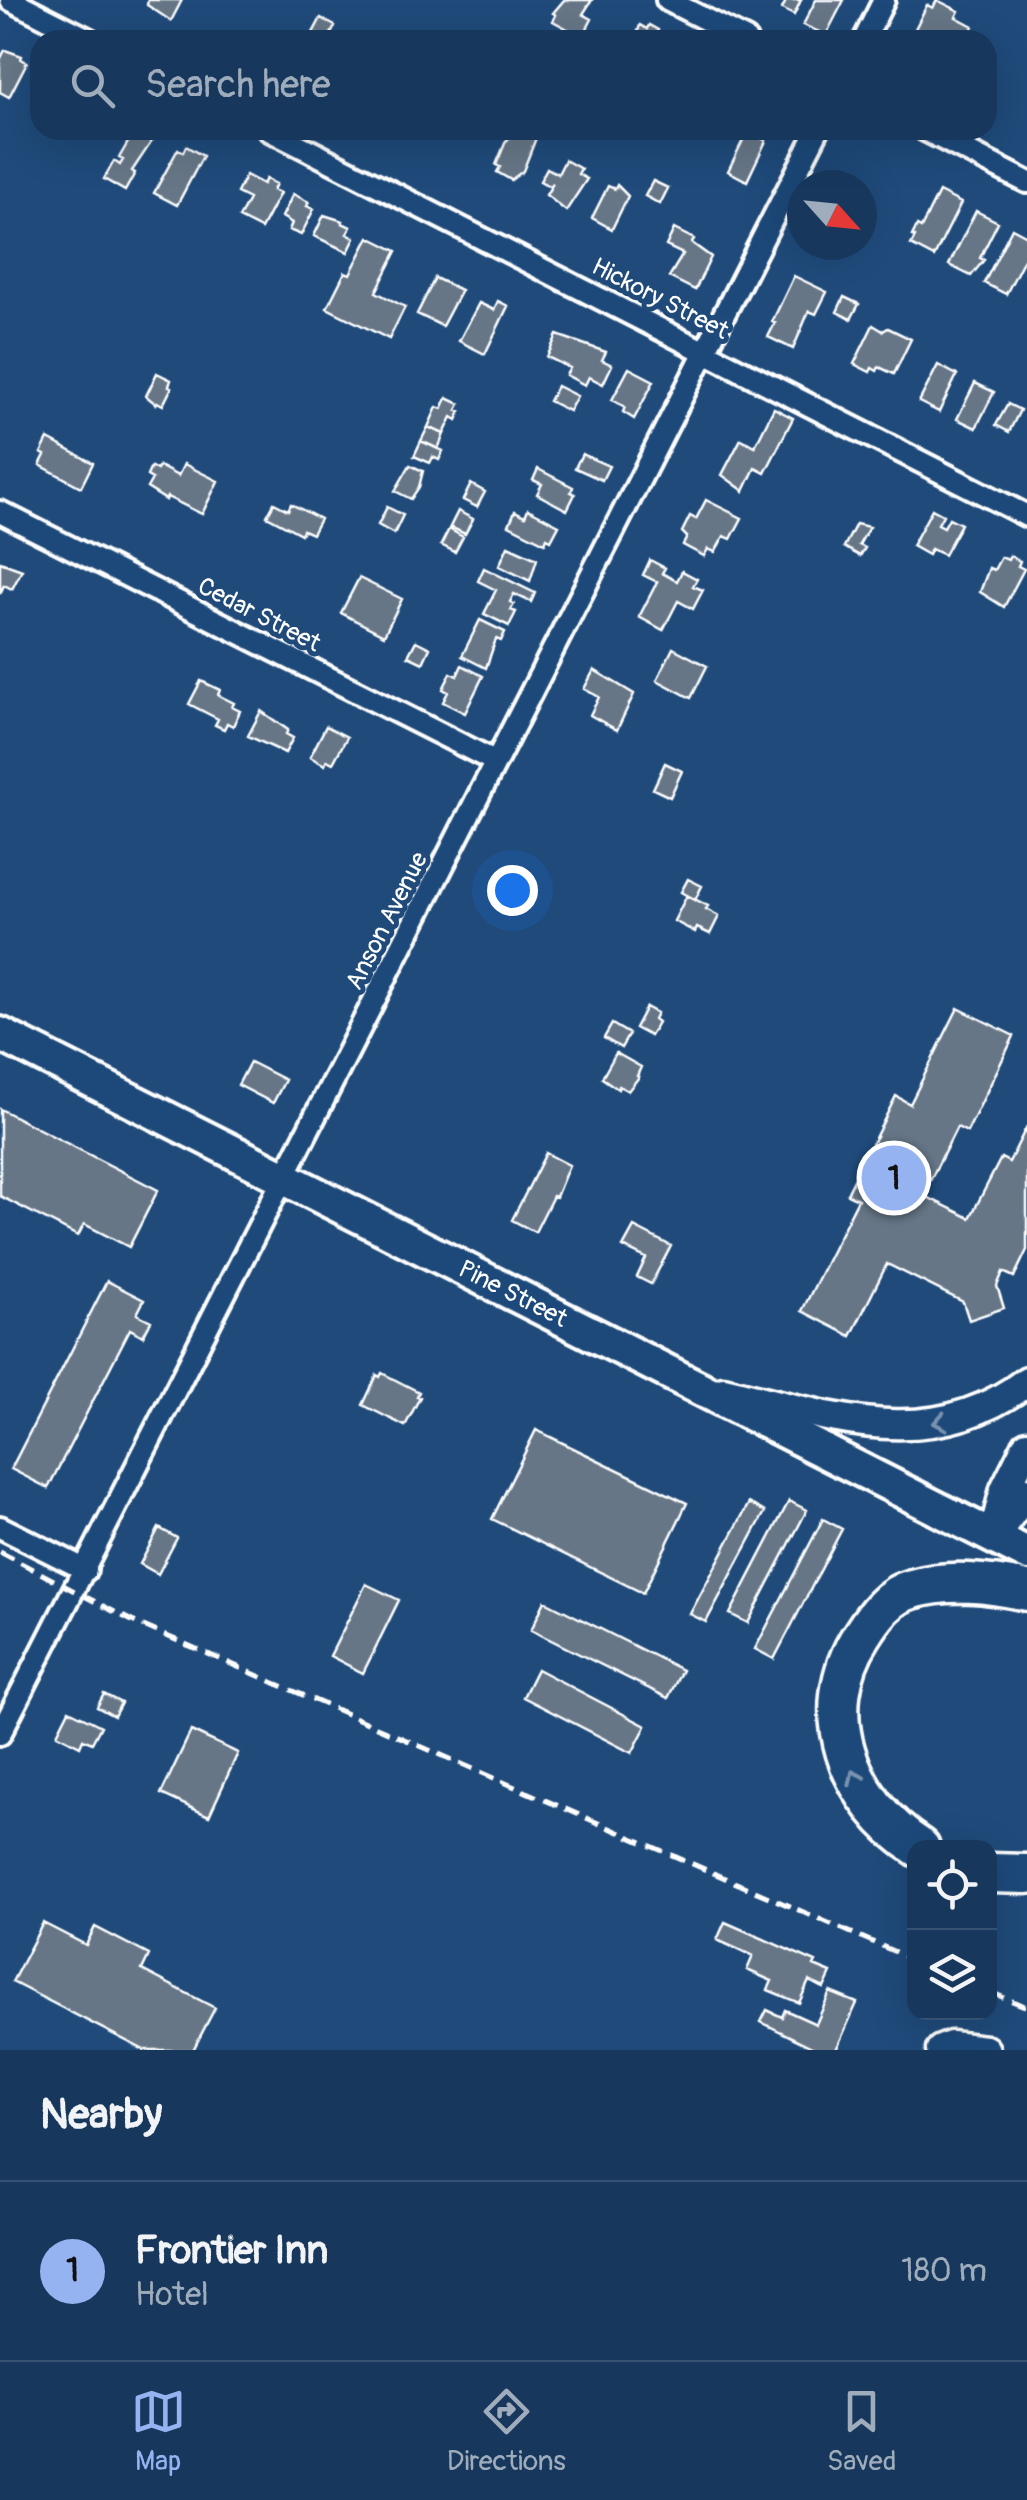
<!DOCTYPE html>
<html lang="en">
<head>
<meta charset="utf-8">
<style>
	:root { --surface:#17385c; --page:#203f62; --text:#f1f3f6; --muted:#9eacbb; --line:#365272; --accent:#95b2f1 }
	body { margin:0; font-family:Pangolin,sans-serif; background:var(--page); color:var(--text) }
	.controls { position:absolute; right:30px; bottom:30px; display:grid; overflow:hidden; border-radius:20px; box-shadow:0 10px 40px #0002 }
	.controls button { width:90px; height:90px; display:grid; place-items:center; padding:0; border:0; border-bottom:2px solid var(--line); background:var(--surface); color:var(--text); font:50px sans-serif }
	.compass { position:absolute; left:787px; top:170px; width:90px; height:90px; border-radius:50%; background:var(--surface); box-shadow:0 10px 40px #0002; rotate:117deg }
	.you { position:absolute; left:512px; top:890px; width:35px; height:35px; margin:-25px; border:8px solid #fff; border-radius:50%; background:#1a73e8; box-shadow:0 0 0 15px #1a73e833 }
	.badge { display:grid; place-items:center; width:65px; height:65px; border-radius:50%; background:var(--accent); color:#111; font-size:32px; font-weight:700 }
	.pin { position:absolute; translate:-50% -50%; border:5px solid #fff; box-shadow:0 2px 10px #0006 }
	.list { margin:0; padding:0; list-style:none }
	h2 { display:flex; justify-content:space-between; align-items:center; height:130px; margin:0; padding:0 40px; font-size:42px }
	h2 small { font-size:32px; font-weight:400; color:var(--muted) }
	.list li { display:grid; grid-template-columns:65px 1fr auto; gap:30px; align-items:center; box-sizing:border-box; height:180px; padding:0 40px; border-top:2px solid var(--line) }
	.list b { display:block; font-size:38px; white-space:nowrap }
	.list p { margin:0; font-size:32px; white-space:nowrap; color:var(--muted) }
	.list em { font-size:32px; font-style:normal; color:var(--muted) }
	.icon { flex:none; width:55px; height:55px; fill:none; stroke:currentColor; stroke-width:2; stroke-linecap:round; stroke-linejoin:round }
	.map { position:relative; flex:none; width:1027px; height:2050px; overflow:hidden }
	.search { position:absolute; background:var(--surface); box-shadow:0 10px 40px #0002; left:30px; right:30px; top:30px; height:110px; display:flex; align-items:center; gap:25px; box-sizing:border-box; padding:0 35px; border-radius:30px; color:var(--muted); font-size:38px }
	.sheet { height:310px; background:var(--surface) }
	nav { display:flex; justify-content:space-around; align-items:center; box-sizing:border-box; height:140px; border-top:2px solid var(--line); background:var(--surface); font-size:28px; color:var(--muted) }
	nav a { display:grid; justify-items:center; gap:5px }
	nav .on { color:var(--accent) }
	.map>svg:first-child { display:block }
	.building { fill:#667686; stroke:#fff; stroke-width:2.5 }
	.lines { fill:none; stroke-linecap:round; stroke-linejoin:round }
	.street-casing { stroke:#fff; stroke-width:28 }
	.secondary-casing { stroke:#fff; stroke-width:35 }
	.primary-casing { stroke:#fff; stroke-width:40 }
	.highway-casing { stroke:#fff; stroke-width:45 }
	.street { stroke:#1f4a7a; stroke-width:20 }
	.secondary { stroke:#1f4a7a; stroke-width:28 }
	.primary { stroke:#1f4a7a; stroke-width:32 }
	.highway { stroke:#1f4a7a; stroke-width:38 }
	.rail { stroke:#fff; stroke-width:5; stroke-dasharray:15 8; stroke-linecap:butt }
	.oneway { stroke:#7992af }
	.labels { text-anchor:middle; dominant-baseline:central; stroke-width:10; stroke-linejoin:round; paint-order:stroke }
	.street-label { font-size:25px; fill:#fff; stroke:#1f4a7a }
</style>
</head>
<body>
<div class="map">
<svg width="1027" height="2050" viewBox="0 0 1027 2050">
	<rect width="100%" height="100%" fill="#1f4a7a"/>
	<filter id="ink" filterUnits="userSpaceOnUse"><feTurbulence type="fractalNoise" baseFrequency=".01" numOctaves="2"/><feDisplacementMap in="SourceGraphic" scale="20" xChannelSelector="R" yChannelSelector="G"/><feConvolveMatrix kernelMatrix="1 2 1 2 8 2 1 2 1" color-interpolation-filters="sRGB"/></filter>
	<g filter="url(#ink)">
		<path class="building" d="M182,0L171,21L147,5L148,0Z
			M564,0H592L583,14L592,19L581,40H568L573,32L553,21L556,15L553,13Z
			M783,0H801L794,15L782,9L786,1Z
			M816,0H844L826,35L803,25Z
			M937,0L959,11L956,17L973,26L966,40H927L913,33L927,5L933,8Z
			M321,18L335,26L328,40L313,33Z
			M640,25L647,29L649,25L658,30L656,34L661,40H635Z
			M5,50L22,56L21,59L27,62L9,97L0,92V60Z
			M125,130L158,132L132,171L135,173L125,191L104,179L114,161L120,165L123,160L119,158L131,137L124,133Z
			M517,130L536,138L523,171L511,180L497,172L500,167L496,165L506,141Z
			M748,130L766,141L747,181L728,171Z
			M186,146L203,156L177,205L154,193L178,149L183,152Z
			M565,160L581,169L578,174L587,179L566,211L546,195L553,183L549,186L540,181L547,168L558,174Z
			M246,175L263,184L266,179L276,184L273,190L280,193L261,229L239,218L249,199L237,193Z
			M653,181L668,188L660,204L645,196Z
			M617,185L628,196L612,229L592,218L608,186L615,189Z
			M939,192L961,203L934,257L911,245L915,237L912,236L917,226L921,228Z
			M293,194L309,202L307,206L314,209L301,235L289,230L292,223L282,217Z
			M976,211L998,222L980,258L984,260L971,276L949,265Z
			M324,215L343,221L342,223L351,227L347,234L355,238L348,252L314,236Z
			M1012,228L1027,236V253L1006,294L984,283Z
			M674,229L694,239L692,243L711,257L695,290L669,277L683,254L666,246Z
			M369,237L397,251L376,292L405,307L389,339L327,308L345,272L350,274Z
			M794,276L827,292L816,314L809,311L793,349L768,337L775,323L772,322Z
			M435,278L461,290L442,326L417,314Z
			M844,297L859,304L851,319L837,312Z
			M498,301L508,306L485,354L459,341L479,303L494,310Z
			M873,325L883,331L888,328L911,339L894,374L879,367L877,371L872,368L870,372L854,364Z
			M557,335L606,352L602,360L612,365L603,384L589,377L585,385L566,375L570,368L547,357Z
			M938,365L957,375L939,412L919,402Z
			M629,368L654,381L634,419L623,412L625,407L612,400Z
			M157,373L171,380L169,386L172,387L163,405L157,402L156,404L146,396Z
			M975,383L994,392L976,428L957,419Z
			M557,386L577,396L569,411L549,401Z
			M447,398L460,404L457,410L461,411L457,420L452,417L444,434L428,427L437,407L442,409Z
			M1008,404L1020,410L1009,432L996,425Z
			M774,408L793,418L765,473L755,468L744,491L722,475L741,439L755,446Z
			M428,427L444,434L438,449L421,441Z
			M48,439L93,463L81,487L40,465L45,455L41,453Z
			M421,441L443,451L439,460L433,457L430,463L414,456Z
			M582,454L609,466L602,480L575,468Z
			M184,464L218,481L202,514L167,497L166,500L147,488L152,479L147,476L151,467L157,470L159,466L178,476Z
			M410,465L423,471L419,487L411,499L395,491Z
			M538,469L573,487L571,492L575,494L567,510L537,494L542,484L533,480Z
			M471,484L485,492L477,507L463,500Z
			M706,500L742,518L731,539L724,536L715,552L708,549L704,556L683,545L687,537L682,532L690,516L696,519Z
			M274,503L288,510L291,504L320,519L312,534L303,530L301,534L267,516Z
			M387,507L403,515L394,534L378,525Z
			M528,509L559,525L551,540L547,538L545,543L509,525L515,511L525,516Z
			M932,509L943,515L938,524L944,527L949,518L961,524L944,555L931,549L928,555L912,546Z
			M458,511L473,519L465,534L450,527Z
			M856,524L869,527L859,545L865,548L860,556L844,547Z
			M449,529L463,537L455,552L441,545Z
			M508,546L537,559L530,581L499,566Z
			M1010,556L1020,561L1018,566L1024,569L1004,607L980,592L989,568L994,570L1001,557L1008,560Z
			M650,560L665,568L662,573L677,581L682,571L697,579L693,586L703,590L693,609L678,601L663,630L639,617L657,582L643,575Z
			M0,562L22,570L12,589L4,585L0,594Z
			M484,568L535,593L531,602L514,594L510,602L514,604L511,610L516,612L509,626L484,614L496,590L478,581Z
			M359,578L402,599L384,635L341,613Z
			M480,620L505,632L501,641L496,639L486,668L462,656Z
			M416,641L430,648L423,663L408,656Z
			M673,648L707,666L691,698L657,680Z
			M462,665L483,676L465,713L443,702L448,692L443,689L451,673L457,676Z
			M594,670L634,694L617,730L590,715L599,697L584,689Z
			M201,681L220,690L218,695L234,703L232,707L240,711L233,726L227,723L224,729L215,725L218,719L189,704Z
			M261,711L288,730L286,734L293,738L285,753L248,736Z
			M326,726L347,737L333,763L327,760L325,765L310,757Z
			M665,763L682,771L670,797L653,789Z
			M688,879L702,886L695,900L681,892Z
			M681,892L708,906L706,909L719,916L710,934L697,928L695,932L674,921L687,895Z
			M646,1007L657,1013L654,1019L658,1022L650,1036L635,1028Z
			M958,1008L1014,1036L967,1132L957,1127L923,1195L970,1218L1001,1158L1009,1162L1027,1126V1250L1014,1277L1003,1272L997,1286L1004,1308L969,1320L963,1302L887,1264L851,1336L802,1311L858,1199L847,1194L896,1096L910,1104Z
			M612,1024L629,1034L621,1048L604,1038Z
			M616,1053L641,1067L637,1076L639,1077L628,1091L619,1086L618,1089L602,1078Z
			M250,1062L285,1080L273,1103L238,1085Z
			M0,1109L158,1190L129,1247L84,1224L78,1236L0,1196Z
			M546,1153L569,1165L556,1197L553,1196L535,1232L512,1220Z
			M634,1227L671,1246L651,1284L637,1277L646,1258L623,1247Z
			M107,1281L144,1300L137,1314L151,1321L143,1336L130,1329L48,1488L11,1469Z
			M382,1373L419,1392L417,1396L420,1397L405,1426L363,1405L377,1375L380,1377Z
			M536,1430L687,1503L643,1593L492,1519Z
			M789,1501L807,1510L748,1623L730,1614Z
			M749,1503L765,1512L706,1622L690,1614Z
			M823,1519L842,1529L774,1659L755,1649Z
			M159,1528L177,1538L158,1574L140,1564Z
			M366,1584L399,1600L363,1673L330,1656Z
			M545,1601L682,1670L668,1698L531,1630Z
			M537,1669L646,1726L632,1753L523,1697Z
			M104,1694L121,1703L114,1716L97,1707Z
			M69,1710L101,1726L92,1743L83,1739L80,1746L57,1734Z
			M191,1731L238,1753L209,1816L161,1794Z
			M725,1922L816,1962L814,1966L831,1973L824,1988L809,1981L799,2003L768,1990L772,1981L747,1970L753,1956L717,1940Z
			M43,1923L86,1945L95,1927L149,1955L142,1970L215,2008L193,2050H144L12,1982Z
			M830,1992L857,2003L836,2050H818L761,2022L767,2010L782,2017L785,2010L816,2024Z"/>
		<g class="lines">
			<g class="street-casing">
				<path id="street" d="M11,0L90,40
					M667,0L746,40
					M864,40L884,0
					M269,130L1027,516
					M925,130L1027,182
					M0,512L496,762
					M0,1527L86,1570
					M0,1734L818,130"/>
			</g>
			<g class="secondary-casing">
				<path id="secondary" d="M723,1391C829,1416 931,1456 1027,1381
					M1000,1528L1027,1492
					M993,1537L1005,1489L1027,1445
					M941,2050L951,2046L985,2050"/>
			</g>
			<g class="primary-casing">
				<g id="primary">
					<path id="s1" d="M0,1034L1027,1554"/>
				</g>
			</g>
			<g class="highway-casing">
				<path id="highway" d="M920,1848C848,1802 813,1710 862,1635C874,1616 889,1595 912,1589C950,1578 989,1583 1027,1591
					M990,1873L1027,1874"/>
			</g>
			<use href="#street" class="street"/>
			<use href="#secondary" class="secondary"/>
			<use href="#primary" class="primary"/>
			<use href="#highway" class="highway"/>
			<path class="rail" d="M0,1552L132,1621L914,1960
				M990,1992L1027,2007"/>
		</g>
		<defs><path id="oneway-chevron" d="M-2-3.5L2.5 0L-2 3.5" fill="none" stroke-width="1.6" stroke-linecap="round" stroke-linejoin="round" transform="scale(2.5)"/></defs>
		<g class="oneway">
			<use href="#oneway-chevron" transform="translate(940 1422) rotate(170)"/>
			<use href="#oneway-chevron" transform="translate(855 1777) rotate(-116)"/>
		</g>
	</g>
	<g class="labels">
		<g class="street-label">
			<text transform="translate(660 299) rotate(27)">Hickory Street</text>
			<text transform="translate(259 615) rotate(27)">Cedar Street</text>
			<text transform="translate(387 921) rotate(-63)">Anson Avenue</text>
			<text stroke="none"><textPath href="#s1" startOffset="575">Pine Street</textPath></text>
		</g>
	</g>
</svg>
<div class="controls">
<button><svg class="icon" aria-label="locate" viewBox="0 0 24 24"><circle cx="12" cy="12" r="6"/><path d="M12 2v4M12 18v4M2 12h4M18 12h4"/></svg></button>
<button><svg class="icon" aria-label="layers" viewBox="0 0 24 24"><path d="M12 4l9 5-9 5-9-5zM3 14l9 5 9-5"/></svg></button>
</div>
<svg class="compass" viewBox="-18 -18 36 36"><path d="M0-13l5 13h-10z" fill="#e53935"/><path d="M0 13l5-13h-10z" fill="#9eacbb"/></svg>
<div class="you"></div>
<div class="pin badge" style="left:894px;top:1178px">1</div>
<div class="search"><svg class="icon" aria-label="search" viewBox="0 0 24 24"><circle cx="10" cy="10" r="6"/><path d="M15 15l6 6"/></svg>Search here</div>
</div>
<section class="sheet">
<h2>Nearby<small></small></h2>
<ul class="list">
<li><span class="badge">1</span><div><b>Frontier Inn</b><p>Hotel</p></div><em>180 m</em></li>
</ul>
</section>
<nav>
<a class="on"><svg class="icon" aria-label="map" viewBox="0 0 24 24"><path d="M3 6l6-2 6 2 6-2v14l-6 2-6-2-6 2zM9 4v14M15 6v14"/></svg>Map</a>
<a><svg class="icon" aria-label="directions" viewBox="0 0 24 24"><path d="M12 3l9 9-9 9-9-9zM9 14v-3h6M13 9l2 2-2 2"/></svg>Directions</a>
<a><svg class="icon" aria-label="saved" viewBox="0 0 24 24"><path d="M7 4h10v16l-5-4-5 4z"/></svg>Saved</a>
</nav>
</body>
</html>
